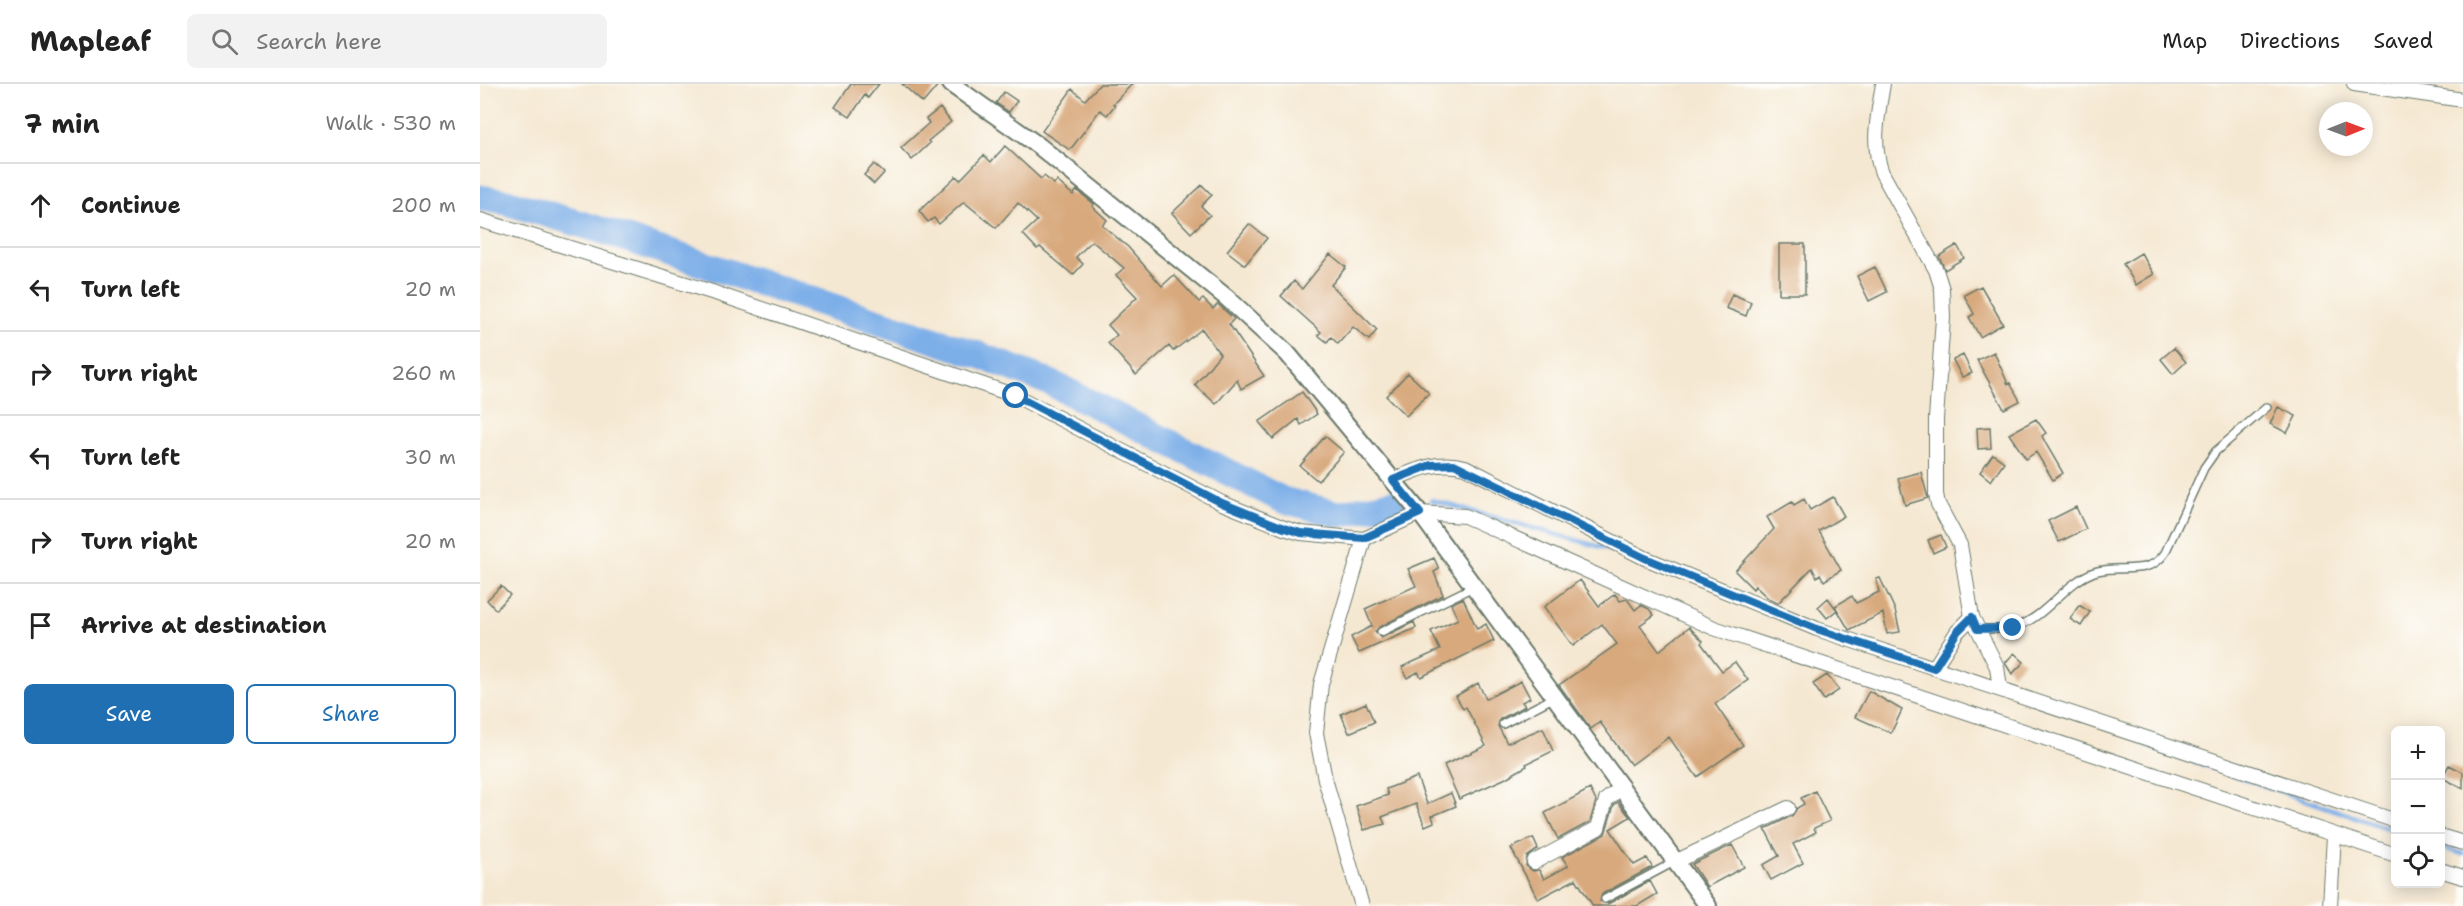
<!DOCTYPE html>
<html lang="en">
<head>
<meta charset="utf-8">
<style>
	:root { --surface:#fff; --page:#f2f2f2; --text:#222; --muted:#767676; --line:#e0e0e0; --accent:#1f6fb2 }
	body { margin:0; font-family:"Shantell Sans",sans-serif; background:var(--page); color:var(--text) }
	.controls { position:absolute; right:18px; bottom:18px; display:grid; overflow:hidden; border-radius:9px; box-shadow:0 3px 15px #0003 }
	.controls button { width:54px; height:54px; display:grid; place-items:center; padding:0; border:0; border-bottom:2px solid var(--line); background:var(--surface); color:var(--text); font:30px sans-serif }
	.compass { position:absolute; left:1839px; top:18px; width:54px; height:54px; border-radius:50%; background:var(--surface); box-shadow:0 3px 15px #0003; rotate:89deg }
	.stop { position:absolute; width:18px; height:18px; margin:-14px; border:4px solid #1f6fb2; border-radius:50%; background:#fff }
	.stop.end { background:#1f6fb2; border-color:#fff; box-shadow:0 2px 6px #0008 }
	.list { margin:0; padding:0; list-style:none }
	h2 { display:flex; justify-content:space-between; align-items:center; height:78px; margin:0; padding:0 24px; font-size:26px }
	h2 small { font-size:20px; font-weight:400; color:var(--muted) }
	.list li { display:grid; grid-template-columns:39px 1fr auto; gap:18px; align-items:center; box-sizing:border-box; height:84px; padding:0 24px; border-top:2px solid var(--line) }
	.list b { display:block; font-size:22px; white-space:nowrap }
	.list em { font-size:20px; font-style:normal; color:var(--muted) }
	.actions { display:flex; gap:12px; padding:18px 24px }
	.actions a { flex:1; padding:14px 0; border:2px solid var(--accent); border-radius:9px; text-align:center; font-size:21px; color:var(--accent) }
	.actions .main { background:var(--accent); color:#fff }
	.icon { flex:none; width:33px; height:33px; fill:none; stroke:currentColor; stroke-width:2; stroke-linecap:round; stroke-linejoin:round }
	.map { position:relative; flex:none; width:1983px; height:822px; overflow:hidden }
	header { display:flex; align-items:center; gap:36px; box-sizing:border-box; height:84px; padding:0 30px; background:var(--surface); border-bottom:2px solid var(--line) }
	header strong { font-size:28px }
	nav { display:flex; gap:33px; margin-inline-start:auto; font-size:21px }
	.search { width:420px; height:54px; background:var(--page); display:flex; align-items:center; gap:15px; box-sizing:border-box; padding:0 21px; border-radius:9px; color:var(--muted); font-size:22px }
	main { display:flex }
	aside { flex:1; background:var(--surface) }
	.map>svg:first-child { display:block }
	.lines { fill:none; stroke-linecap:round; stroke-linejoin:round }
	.stream { stroke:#7caee8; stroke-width:4.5 }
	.river { stroke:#7caee8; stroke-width:27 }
	.building { fill:#d8a97d }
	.service-casing { stroke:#6a796b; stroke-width:10 }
	.minor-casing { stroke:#6a796b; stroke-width:16 }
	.tertiary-casing { stroke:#6a796b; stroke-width:20 }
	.service { stroke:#fff; stroke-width:7 }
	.minor { stroke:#fff; stroke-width:14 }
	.tertiary { stroke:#fff; stroke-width:16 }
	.route { stroke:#1f6fb2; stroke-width:8 }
</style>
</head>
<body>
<header>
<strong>Mapleaf</strong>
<div class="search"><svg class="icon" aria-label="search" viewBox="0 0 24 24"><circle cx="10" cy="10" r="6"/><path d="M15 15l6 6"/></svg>Search here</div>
<nav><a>Map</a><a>Directions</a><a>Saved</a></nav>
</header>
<main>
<aside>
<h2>7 min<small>Walk · 530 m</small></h2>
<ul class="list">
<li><svg class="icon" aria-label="ahead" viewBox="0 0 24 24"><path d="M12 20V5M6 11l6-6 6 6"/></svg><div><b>Continue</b></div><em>200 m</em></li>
<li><svg class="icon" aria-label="left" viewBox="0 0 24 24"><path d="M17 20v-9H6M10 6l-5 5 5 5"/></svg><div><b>Turn left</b></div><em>20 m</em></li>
<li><svg class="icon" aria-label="right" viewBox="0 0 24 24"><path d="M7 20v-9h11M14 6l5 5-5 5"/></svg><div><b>Turn right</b></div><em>260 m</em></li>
<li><svg class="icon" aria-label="left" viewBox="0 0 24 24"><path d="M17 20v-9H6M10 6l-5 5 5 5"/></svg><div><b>Turn left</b></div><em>30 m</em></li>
<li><svg class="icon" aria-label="right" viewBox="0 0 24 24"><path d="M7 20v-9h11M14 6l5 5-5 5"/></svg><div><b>Turn right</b></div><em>20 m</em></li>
<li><svg class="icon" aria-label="arrive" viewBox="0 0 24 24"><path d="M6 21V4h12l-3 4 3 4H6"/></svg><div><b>Arrive at destination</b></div></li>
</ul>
<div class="actions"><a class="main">Save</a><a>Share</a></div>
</aside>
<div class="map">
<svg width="1983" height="822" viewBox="0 0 1983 822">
	<rect width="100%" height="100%" fill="#fdfcf7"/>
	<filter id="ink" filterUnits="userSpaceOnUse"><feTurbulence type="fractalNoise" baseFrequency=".0167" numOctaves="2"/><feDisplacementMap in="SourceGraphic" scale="12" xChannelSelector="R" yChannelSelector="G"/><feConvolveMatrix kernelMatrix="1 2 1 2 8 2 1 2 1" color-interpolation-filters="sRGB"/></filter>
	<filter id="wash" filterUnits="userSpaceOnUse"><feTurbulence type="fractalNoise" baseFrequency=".008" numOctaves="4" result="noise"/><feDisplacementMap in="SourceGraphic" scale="24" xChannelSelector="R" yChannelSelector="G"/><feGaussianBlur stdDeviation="1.35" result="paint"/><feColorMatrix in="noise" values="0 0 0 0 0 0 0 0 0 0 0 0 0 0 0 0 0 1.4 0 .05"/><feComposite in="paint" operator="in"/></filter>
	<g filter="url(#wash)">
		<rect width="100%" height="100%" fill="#f5e8d2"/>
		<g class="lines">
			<path class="stream" d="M951,416L1143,469
				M1666,661L1916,747
				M1960,763L1983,770"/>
			<path class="river" d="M0,114L26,118L114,144L499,271L571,299L803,416L858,430L916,418"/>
		</g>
		<g id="blocks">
			<path class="building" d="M371,0H399L388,14L385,11L370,33L355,23Z
				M422,0H459L443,19Z
				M620,0H652L633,20L635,21L627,31L620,26L590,66L562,47L592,5L605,16Z
				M524,8L537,17L529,28L516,19Z
				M460,24L471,38L448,57L450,59L432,76L421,64L449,39L446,35Z
				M525,62L561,95L564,92L574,100L577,97L593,111L597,106L614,120L612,122L627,136L622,141L648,163L682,202L694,191L719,218L723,215L733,225L738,220L740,222L754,235L749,240L784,292L761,305L757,296L736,320L715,301L740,270L722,245L693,267L689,262L656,291L628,259L637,251L628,241L657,213L636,191L644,184L612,157L596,173L603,180L593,191L560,163L557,165L543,150L557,137L538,119L516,144L484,118L459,140L454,134L448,138L439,127L476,92L480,96L504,71L511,78Z
				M394,80L404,89L394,100L384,91Z
				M722,101L732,111L721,122L730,131L711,149L692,129Z
				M769,140L787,154L765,181L747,167Z
				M1299,160H1325V210H1299Z
				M1477,161L1484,174L1465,186L1459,172Z
				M1661,169L1674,190L1656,201L1643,180Z
				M850,170L866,183L851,201L897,246L889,256L873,243L858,260L851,253L847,258L838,251L841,248L801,212L814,197L822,205Z
				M1395,183L1407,208L1389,217L1377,192Z
				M1501,202L1523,240L1500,253L1489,233L1494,230L1484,211Z
				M1252,210L1271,218L1266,232L1246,224Z
				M1694,264L1706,278L1693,290L1681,275Z
				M1514,268L1528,300L1530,299L1540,317L1524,325L1497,276Z
				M1483,271L1492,289L1482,293L1473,276Z
				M928,289L949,309L926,332L906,312Z
				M822,308L837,330L821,341L818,335L793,355L779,338Z
				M1798,323L1816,332L1807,349L1790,340Z
				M1556,335L1566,349L1562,352L1566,360L1583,389L1573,396L1556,368L1546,375L1529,350Z
				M1510,343L1511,364L1498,365L1497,344Z
				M845,352L864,368L838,397L820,382Z
				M1513,370L1524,378L1511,397L1500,388Z
				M1441,388L1448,414L1425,421L1418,394Z
				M1353,413L1364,432L1339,447L1361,486L1344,497L1340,490L1337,493L1332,484L1298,519L1289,515L1275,502L1273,505L1255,487L1294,445L1287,433L1312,418L1314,421L1324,415L1330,426Z
				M1596,423L1606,445L1579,458L1568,437Z
				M1461,451L1466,463L1453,469L1448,456Z
				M954,474L959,485L954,488L963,511L899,543L895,548L901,554L934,538L936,544L879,569L871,553L892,542L885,525L936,502L928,485Z
				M1400,494L1415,526L1420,548L1407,550L1403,529L1369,546L1355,522L1372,512L1376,519L1399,508L1396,495Z
				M1100,496L1119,522L1135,510L1140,517L1147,515L1155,526L1161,521L1169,525L1174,531L1160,541L1179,567L1209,543L1223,557L1221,559L1242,587L1255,578L1268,596L1235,620L1263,661L1217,693L1189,653L1151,681L1120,638L1111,645L1079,601L1137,560L1122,540L1093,562L1064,523Z
				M21,502L30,511L16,526L7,516Z
				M983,514L997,545L1006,540L1014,557L941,593L938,588L927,594L922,583L960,566L951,547L978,535L971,520Z
				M1348,514L1357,526L1347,534L1338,523Z
				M1599,521L1610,528L1601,542L1590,535Z
				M1534,569L1544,578L1532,590L1525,579Z
				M1347,591L1359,606L1344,616L1333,600Z
				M1041,597L1050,614L1042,618L1045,622L1020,635L1018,642L1027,659L1063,644L1073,667L1046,680L1047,682L1024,695L979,715L964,681L1006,662L986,623L983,625L976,612L998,599L1006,615Z
				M1389,607L1422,626L1411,649L1375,633Z
				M886,619L894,638L869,649L861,630Z
				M1969,681L1983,688V704L1962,694Z
				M937,693L947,720L971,709L976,722L952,732L954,738L945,742L936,720L902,733L905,740L884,746L876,722L908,711L906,705Z
				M1110,705L1116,717L1110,738L1078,755L1065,729Z
				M1335,707L1350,737L1334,744L1336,748L1313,760L1323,779L1291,796L1283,781L1299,772L1285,745L1312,732L1317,724L1324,720L1321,714Z
				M1138,718L1150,733L1130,745L1154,781L1167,774L1172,783L1122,810L1120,817L1128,820L1170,797L1177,810L1157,822H1113L1096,795L1058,815L1031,764L1053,754L1058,765L1047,773L1046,782L1053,787L1059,786L1064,795L1088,782L1082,773L1125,750L1134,721Z
				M1252,761L1264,783L1227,803L1212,780Z"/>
		</g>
	</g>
	<g filter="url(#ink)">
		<use href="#blocks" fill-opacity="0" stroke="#6a796b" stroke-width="1.5"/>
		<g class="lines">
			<g class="service-casing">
				<path id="service" d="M1498,545C1510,545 1524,546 1535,543C1566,534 1584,499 1614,488C1639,479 1668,494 1685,469L1724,384L1736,367L1787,323
					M901,548L993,503
					M1023,640L1073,614
					M1125,815L1194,778"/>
			</g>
			<g class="minor-casing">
				<path id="minor" d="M1403,0C1398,30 1391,60 1402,89L1456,186L1462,205L1463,234L1456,335V410L1458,420L1480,461L1492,533L1517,583L1520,605
					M1874,0L1983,16
					M0,136L235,209L536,312L742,419L804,444L821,449L884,455L940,429L985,432L1234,544L1916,771
					M913,396C937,385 959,376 985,383L1165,474L1337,545L1916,737
					M1454,584L1477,548L1492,533
					M1960,752L1983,759
					M1197,777L1308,724
					M1054,778L1118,744L1126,716L1142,703
					M1960,786L1983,793
					M882,822L845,695L836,649L841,600L884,455
					M1850,822L1854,752"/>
			</g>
			<g class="tertiary-casing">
				<path id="tertiary" d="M471,0L559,62L747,214L807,269L940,429L1228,822"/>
			</g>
			<use href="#service" class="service"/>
			<use href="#minor" class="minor"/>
			<use href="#tertiary" class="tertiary"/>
		</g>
	</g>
	<g class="lines" filter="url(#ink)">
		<path class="route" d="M536,312L742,419L804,444L821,449L884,454L940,429L913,396L951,381L974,380L1165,474L1337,545L1454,584L1477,548L1492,533L1497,545L1533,544"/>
	</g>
</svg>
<div class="controls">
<button>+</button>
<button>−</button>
<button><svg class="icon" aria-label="locate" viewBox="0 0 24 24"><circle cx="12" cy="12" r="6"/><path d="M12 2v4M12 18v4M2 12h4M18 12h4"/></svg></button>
</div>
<svg class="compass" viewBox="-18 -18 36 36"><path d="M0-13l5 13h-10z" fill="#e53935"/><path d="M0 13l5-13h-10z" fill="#767676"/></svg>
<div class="stop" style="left:536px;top:312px"></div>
<div class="stop end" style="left:1533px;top:544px"></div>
</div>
</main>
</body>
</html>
